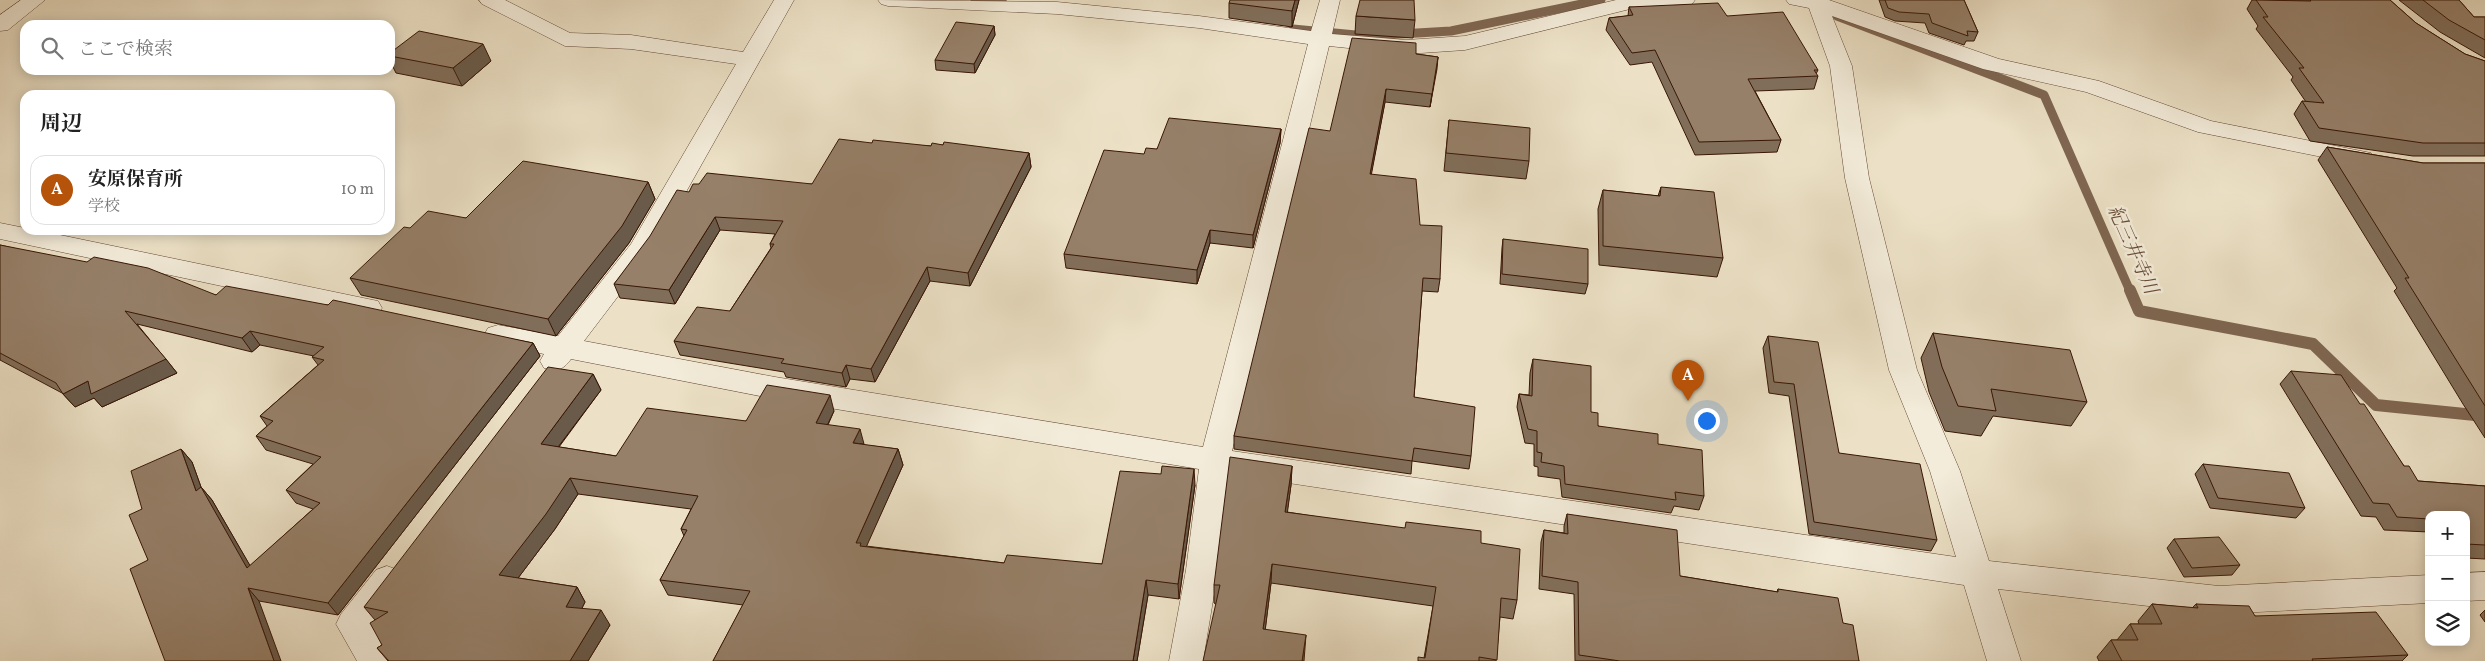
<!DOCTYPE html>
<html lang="ja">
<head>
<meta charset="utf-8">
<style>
	:root { --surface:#fff; --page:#f6f6f6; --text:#222; --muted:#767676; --line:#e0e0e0; --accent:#b45309 }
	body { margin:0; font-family:Vollkorn,"Noto Serif JP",serif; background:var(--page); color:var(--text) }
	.controls { position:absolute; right:15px; bottom:15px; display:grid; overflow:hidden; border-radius:10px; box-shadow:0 2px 12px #0003 }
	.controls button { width:45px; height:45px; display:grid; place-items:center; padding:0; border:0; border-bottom:1px solid var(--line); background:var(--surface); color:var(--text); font:25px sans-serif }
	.you { position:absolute; left:1706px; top:420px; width:18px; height:18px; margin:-12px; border:4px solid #fff; border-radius:50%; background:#1a73e8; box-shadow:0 0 0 8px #1a73e833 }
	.badge { display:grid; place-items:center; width:32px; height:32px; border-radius:50%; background:var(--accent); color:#fff; font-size:16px; font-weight:700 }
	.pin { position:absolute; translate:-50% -41px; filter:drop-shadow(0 1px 2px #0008) }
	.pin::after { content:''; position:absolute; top:26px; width:18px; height:15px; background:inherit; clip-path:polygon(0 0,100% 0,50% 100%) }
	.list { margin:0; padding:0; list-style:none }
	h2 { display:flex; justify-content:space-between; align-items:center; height:65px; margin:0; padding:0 20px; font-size:21px }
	h2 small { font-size:16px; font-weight:400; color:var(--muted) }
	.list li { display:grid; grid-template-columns:32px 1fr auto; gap:15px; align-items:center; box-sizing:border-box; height:70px; margin:0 10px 10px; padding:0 10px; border:1px solid var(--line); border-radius:15px }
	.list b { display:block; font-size:19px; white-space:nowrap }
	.list p { margin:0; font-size:16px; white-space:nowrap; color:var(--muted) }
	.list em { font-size:16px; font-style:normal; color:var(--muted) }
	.icon { flex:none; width:28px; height:28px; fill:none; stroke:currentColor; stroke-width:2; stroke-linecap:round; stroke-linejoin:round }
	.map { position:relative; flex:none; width:2485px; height:661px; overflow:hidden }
	.search { position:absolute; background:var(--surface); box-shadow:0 2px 12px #0003; left:20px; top:20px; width:375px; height:55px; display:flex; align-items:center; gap:12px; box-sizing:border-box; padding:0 18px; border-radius:15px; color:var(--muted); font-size:19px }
	.panel { position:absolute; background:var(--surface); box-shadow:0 2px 12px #0003; left:20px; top:90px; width:375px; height:145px; border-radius:15px }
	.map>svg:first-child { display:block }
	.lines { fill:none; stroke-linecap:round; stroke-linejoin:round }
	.stream-far1 { stroke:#7f6651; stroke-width:9 }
	.stream { stroke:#7f6651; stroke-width:12 }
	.minor-casing { stroke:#654935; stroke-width:1 }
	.minor { fill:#f3ecda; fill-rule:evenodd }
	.wall { fill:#816e5a; stroke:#381605 }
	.shaded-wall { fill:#695a4a; stroke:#381605 }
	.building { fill:#968069; stroke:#381605 }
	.labels { text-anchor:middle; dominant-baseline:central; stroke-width:5; stroke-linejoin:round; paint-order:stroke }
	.water-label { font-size:19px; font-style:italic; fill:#684c38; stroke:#f3ecda }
</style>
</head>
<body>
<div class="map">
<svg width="2485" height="661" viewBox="0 0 2485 661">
	<rect width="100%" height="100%" fill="#ece1c6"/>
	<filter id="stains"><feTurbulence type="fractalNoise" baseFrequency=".004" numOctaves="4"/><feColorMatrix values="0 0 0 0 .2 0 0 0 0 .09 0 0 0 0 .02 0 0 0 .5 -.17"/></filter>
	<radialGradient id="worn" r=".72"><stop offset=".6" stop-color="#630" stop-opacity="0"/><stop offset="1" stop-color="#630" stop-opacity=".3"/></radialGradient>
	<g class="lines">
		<path class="stream-far1" d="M975,0L1003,3
			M1837,16L2044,95L2130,291
			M1293,29L1366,36L1451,31L1601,0"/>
		<path class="stream" d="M2130,290L2139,311L2313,344L2376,405L2485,416"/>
		<g class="minor-casing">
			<path id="minor" d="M21,0H45L8,30L0,31V15Z
				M479,0H505L570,33L631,35L743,52L774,0H794L654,249L584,341L775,377L1203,447L1308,44L1199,28L1057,14L888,6L881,4L878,0L1057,2L1199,16L1311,31L1320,0H1340L1332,34L1406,40L1465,36L1616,0H1695L1692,4L1685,6L1634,8L1465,50L1406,54L1329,46L1232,451L1956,557L1930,471L1889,370L1845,178L1830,66L1809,8L1789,4L1786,0H1829L1999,59L2099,81L2211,121L2371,153L2374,158L2371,163L2362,165L2198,132L2086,92L1983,69L1832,16L1852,66L1869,178L1917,370L1960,471L1989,561L2219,586L2429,575V603L2219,614L1998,589L2021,661H1987L1964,585L1229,474L1218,570L1203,661H1169L1186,570L1199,469L775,399L571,359C563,370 557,372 544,368L540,361L544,354L488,342L484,335L488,328L498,325L558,336L631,244L736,64L631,49L565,46L482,4Z
				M0,223L25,228V230H36L368,299L378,301L382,308L378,315L368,317L0,239Z
				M387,566L398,570L403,580L372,625L392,661H357L336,624L341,614L376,570Z
				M2485,572V600L2466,601V573Z"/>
		</g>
		<use href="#minor" class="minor"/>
	</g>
	<path class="wall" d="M1299,0L1292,27L1229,18V3Z
		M1879,0H1964L1978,32L1974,41H1966L1964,45L1929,33L1925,23L1895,21L1885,17Z
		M2252,0H2390L2416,23L2465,54L2485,61V156H2413L2310,141L2294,114L2302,101L2306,102L2291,80L2293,77L2256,29L2258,26L2247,9Z
		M2399,0H2459L2474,17H2485V58L2440,32Z
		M1629,7L1727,16L1818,70L1816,74L1818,76L1814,89L1755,91L1781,140L1777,152L1695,155L1652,62L1630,65L1606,30L1609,18L1628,16Z
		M1356,16L1415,20L1413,38L1355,34Z
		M994,26L995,35L975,73L936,70L935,60Z
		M390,53L491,61L462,86L396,73L390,61Z
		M1416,54L1438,57L1430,107L1385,102L1371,174L1420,225L1440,279L1438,292L1422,291L1414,397L1471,456L1469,469L1412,461L1411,474L1234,449V436L1330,131Z
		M1449,120L1529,161L1526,179L1444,171Z
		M1281,129L1280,143L1253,248L1210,243L1197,284L1066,268L1064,254L1144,154L1157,149Z
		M872,143L931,146L943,145L1029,153L1031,167L970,286L930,281L875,382L850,379L846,387L786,377L784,372L680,355L674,341L730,311L771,248L770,244L775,234L720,230L675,304L620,298L614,284L689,192L812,184Z
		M2327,147L2423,163H2485V438L2463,404L2394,291L2397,288L2318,160Z
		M648,182L655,199L629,243L556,336L361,295L350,278L410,228L466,218Z
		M1661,187L1723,258L1717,277L1599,265L1598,209L1603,190L1658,196Z
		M1503,239L1588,284L1585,294L1500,284L1502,248Z
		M0,245L216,295L328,305L533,343L540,356L338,615L259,601L148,560L142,509L181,449L192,462L201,487L212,500L250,566L313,509L296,503L286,490L313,464L266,450L256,436L267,426L260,416L318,365L312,357L314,356L260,345L252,352L137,324L177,373L102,407L94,398L75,407L62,393L0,360Z
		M1933,333L2087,402L2071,426L1993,416L1981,436L1945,431L1929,392L1921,358Z
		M1768,336L1839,453L1937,540L1931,551L1809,534L1789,396L1769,393L1763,348Z
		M1533,359L1591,412L1598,426L1658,444L1704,496L1699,510L1674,506L1671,513L1562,497L1560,479L1538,476V467L1534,466V444L1525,443L1517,407L1519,394L1529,395L1530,373Z
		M2291,371L2360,404L2404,466L2418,481L2485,486V559L2466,558V515H2429V532L2384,530L2376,517L2361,516L2280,384Z
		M593,374L601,390L559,447L616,456L746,421L834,411L828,425L864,445L898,449L903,465L866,546L1004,563L1102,564L1195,485L1179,599L1148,595L1137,661H713L743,605L668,595L660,580L684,536L681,529L691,509L578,494L555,529L518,578L577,587L585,602L582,608L610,625L588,661H388L377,648L382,645L375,620L364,607Z
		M2203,464L2305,508L2296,518L2210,508L2195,474Z
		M1292,466L1291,485L1287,512L1481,543L1517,600L1513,619L1500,617L1496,661H1418L1424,658L1433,606L1271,583L1265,630L1305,653L1214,603V585Z
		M1567,514L1680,576L1777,592L1778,589L1843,623L1859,661H1575L1574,594L1539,589L1541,542L1544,530L1564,533V526Z
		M2174,539L2240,565L2232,575L2184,577L2167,548Z
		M2152,604L2192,608L2196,604L2255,616L2408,655L2402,661H2099L2097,657L2111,640H2117L2130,624H2139L2138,621Z
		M2485,610V622L2480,615Z"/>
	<path class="shaded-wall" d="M1295,0H1299L1292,27V11Z
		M994,26L995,35L975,73L974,64Z
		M483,44L491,61L462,86L453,68Z
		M1438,57L1437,69L1430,107L1432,94Z
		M1386,89L1385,102L1369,187L1370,174Z
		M1281,129L1280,143L1253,248V235Z
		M1029,153L1031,167L970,286L968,273Z
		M648,182L655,199L629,243L556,336L548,319Z
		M715,217L720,230L675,304L669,290Z
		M1210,230V243L1197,284V270Z
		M927,267L930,281L875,382L871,369Z
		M250,331L260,345L252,352L242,338Z
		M533,343L540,356L338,615L328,603Z
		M166,359L177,373L102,407L94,398L75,407L63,394L88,381Z
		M846,365L850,379L846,387L842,373Z
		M593,374L601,390L549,459L541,444Z
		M830,395L834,411L821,438L816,423Z
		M860,429L864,444L853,443Z
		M181,449L192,462L201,487L212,500L259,581L247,568L196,491Z
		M898,449L903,465L864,552L856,543Z
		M1292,466L1291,485L1285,531V512Z
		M1194,469L1195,485L1179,599L1178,584Z
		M570,478L578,494L555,529L509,590L499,575Z
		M1272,564L1271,583L1263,648V629Z
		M1146,580L1148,595L1137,661H1133Z
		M577,587L585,602L575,622L566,607Z
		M248,588L259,601L281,661H274Z
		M601,610L610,625L588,661H570Z
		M1306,635L1304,661H1302Z"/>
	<path class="building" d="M1230,0H1295L1292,11L1229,3Z
		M1360,0H1414L1415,20L1356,16Z
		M1885,0H1964L1978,32L1967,31L1968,36L1932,23L1929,14L1899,12L1888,8Z
		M2256,0L2311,1L2310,0H2390L2416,23L2465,54L2485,61V143H2423L2319,128L2302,101L2324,103L2299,68H2304L2263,17H2268Z
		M2423,0H2459L2474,17H2485V40L2449,20Z
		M1718,3L1727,16L1783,12L1818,70H1814L1818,76L1748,79L1781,140L1699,142L1655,50L1632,53L1609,18L1633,15L1629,7Z
		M956,22L994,26L974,64L935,60Z
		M419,31L483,44L453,68L390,56V53Z
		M1352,38L1416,43V54L1438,57L1432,94L1386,89L1370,174L1416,179L1420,225L1442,226L1440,279L1423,278L1414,397L1475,407L1471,456L1414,448L1412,461L1234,436L1309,128L1330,131Z
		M1169,118L1281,129L1253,235L1210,230L1197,270L1064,254L1104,150L1144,154L1146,148L1157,149Z
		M1449,120L1530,128L1529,161L1446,153Z
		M839,139L872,143L873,140L931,146L932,143L943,145L944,142L1029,153L968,273L927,267L871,369L846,365L842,373L781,363L784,359L674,341L697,307L730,311L774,244H770L783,221L715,217L669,290L614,284L650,236L677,190L689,192L693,184H699L707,173L812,184Z
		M2327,147L2423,163H2485V406L2405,278H2409Z
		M523,161L648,182L622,226L548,319L350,278L404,227L410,228L428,211L466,218Z
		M1661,187L1714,192L1723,258L1603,246V190L1660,196Z
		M1503,239L1588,249V284L1502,274Z
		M0,245L87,262L94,257L148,268L216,295L226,286L328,305L333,300L533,343L328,603L248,588L274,661H165L130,569L148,560L129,515L142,509L131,471L181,449L196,491L201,487L247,568L320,503L286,490L321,457L256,436L273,421L260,416L324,360L312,357L324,347L250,331L242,338L125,311L166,359L91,394L88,381L63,394L56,383L0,353Z
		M1933,333L2070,350L2087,402L1991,389L1996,411L1958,406L1942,367Z
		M1768,336L1818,342L1839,453L1920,464L1937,540L1814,522L1794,384L1774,382Z
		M1533,359L1591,366V412L1598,413V426L1658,434V444L1702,450L1704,496L1675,492L1676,500L1565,484L1564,466L1541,462L1542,453L1537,452V431L1528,429L1519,394L1532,396Z
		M548,367L593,374L541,444L616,456L647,408L746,421L767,385L830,395L816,423L860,429L853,443L898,449L856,543H861L860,546L1004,563L1007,555L1102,564L1120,471L1161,474L1162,466L1194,469L1178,584L1146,580L1133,661H713L750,591L660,580L687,530L681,529L698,496L570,478L546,514L499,575L577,587L566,607L601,610L570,661H389L377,648L382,645L370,623L388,612L364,607Z
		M2291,371L2341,375L2360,404H2364L2404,466H2409L2418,481L2485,486V545L2466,544V515H2429V519L2397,517L2389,504L2373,503Z
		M1230,457L1292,466L1285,512L1405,528L1406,522L1481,531V543L1520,549L1517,600L1501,598L1497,660L1479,657V661H1418V657L1425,658L1436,587L1272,564L1263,629L1306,635L1302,661H1203L1220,585H1214Z
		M2203,464L2289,473L2305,508L2218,498Z
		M1567,514L1677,530L1680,576L1778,592V589L1838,598L1843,623L1853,625L1859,661H1620L1579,655L1578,582L1542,576L1544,530L1568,534Z
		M2219,537L2240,565L2192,568L2174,539Z
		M2152,604L2198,608L2196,604L2249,606L2255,616L2376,612L2408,655L2312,659L2313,661H2122L2111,640H2138L2130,624H2162Z"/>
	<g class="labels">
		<g class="water-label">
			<text transform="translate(2132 250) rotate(66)">紀三井寺川</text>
		</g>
	</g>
	<rect width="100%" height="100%" filter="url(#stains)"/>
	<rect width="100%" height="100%" fill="url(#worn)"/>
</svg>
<div class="controls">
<button>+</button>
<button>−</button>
<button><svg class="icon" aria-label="layers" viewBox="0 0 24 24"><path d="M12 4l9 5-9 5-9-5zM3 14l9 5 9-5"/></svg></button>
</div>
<div class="you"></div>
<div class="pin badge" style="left:1688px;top:401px">A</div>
<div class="search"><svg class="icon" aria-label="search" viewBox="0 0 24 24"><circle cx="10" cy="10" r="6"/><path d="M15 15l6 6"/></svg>ここで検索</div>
<section class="panel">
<h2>周辺<small></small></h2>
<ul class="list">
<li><span class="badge">A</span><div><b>安原保育所</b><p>学校</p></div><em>10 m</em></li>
</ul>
</section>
</div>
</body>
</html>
